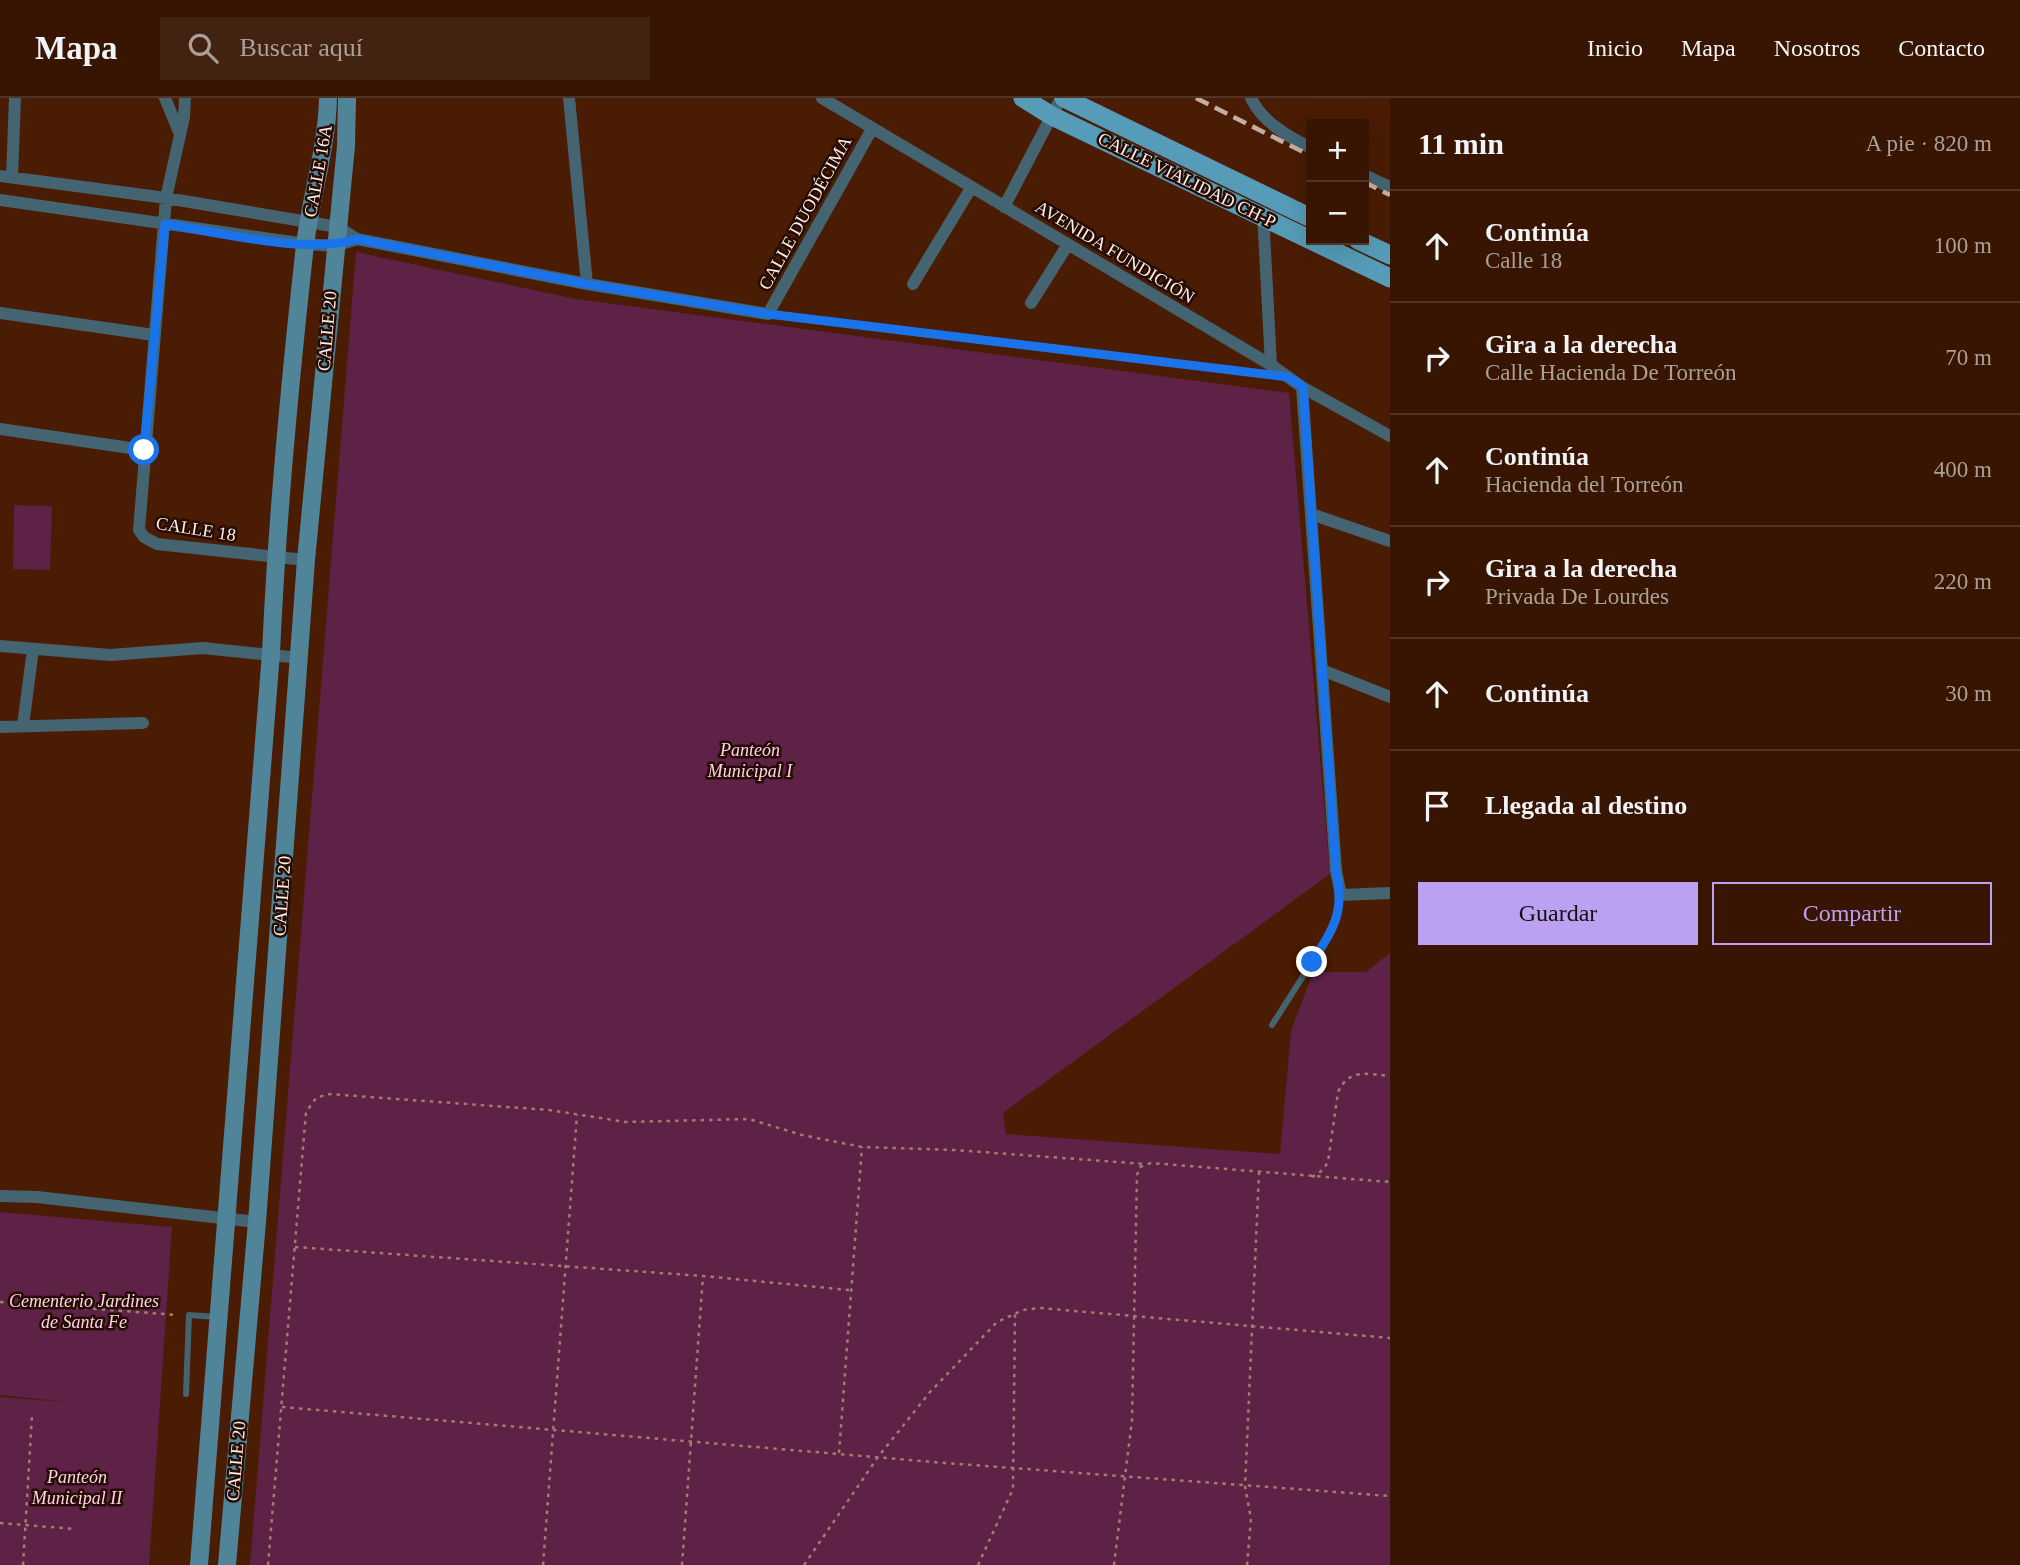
<!DOCTYPE html>
<html lang="es">
<head>
<meta charset="utf-8">
<style>
	:root { --surface:#371502; --page:#422211; --text:#f1f3f6; --muted:#aa9f99; --line:#513424; --accent:#bca0f2 }
	body { margin:0; font-family:"Times New Roman",serif; background:var(--page); color:var(--text) }
	.controls { position:absolute; right:21px; top:21px; display:grid; overflow:hidden; border-radius:0px; box-shadow:0 7px 28px #0002 }
	.controls button { width:63px; height:63px; display:grid; place-items:center; padding:0; border:0; border-bottom:2px solid var(--line); background:var(--surface); color:var(--text); font:35px sans-serif }
	.stop { position:absolute; width:21px; height:21px; margin:-16px; border:5px solid #1a73e8; border-radius:50%; background:#fff }
	.stop.end { background:#1a73e8; border-color:#fff; box-shadow:0 2px 7px #0008 }
	.list { margin:0; padding:0; list-style:none }
	h2 { display:flex; justify-content:space-between; align-items:center; height:91px; margin:0; padding:0 28px; font-size:30px }
	h2 small { font-size:23px; font-weight:400; color:var(--muted) }
	.list li { display:grid; grid-template-columns:46px 1fr auto; gap:21px; align-items:center; box-sizing:border-box; height:112px; padding:0 28px; border-top:2px solid var(--line) }
	.list b { display:block; font-size:26px; white-space:nowrap }
	.list p { margin:0; font-size:23px; white-space:nowrap; color:var(--muted) }
	.list em { font-size:23px; font-style:normal; color:var(--muted) }
	.actions { display:flex; gap:14px; padding:21px 28px }
	.actions a { flex:1; padding:16px 0; border:2px solid var(--accent); border-radius:0px; text-align:center; font-size:24px; color:var(--accent) }
	.actions .main { background:var(--accent); color:#111 }
	.icon { flex:none; width:38px; height:38px; fill:none; stroke:currentColor; stroke-width:2; stroke-linecap:round; stroke-linejoin:round }
	.map { position:relative; flex:none; width:1390px; height:1467px; overflow:hidden }
	header { display:flex; align-items:center; gap:42px; box-sizing:border-box; height:98px; padding:0 35px; background:var(--surface); border-bottom:2px solid var(--line) }
	header strong { font-size:33px }
	nav { display:flex; gap:38px; margin-inline-start:auto; font-size:24px }
	.search { width:490px; height:63px; background:var(--page); display:flex; align-items:center; gap:18px; box-sizing:border-box; padding:0 24px; border-radius:0px; color:var(--muted); font-size:26px }
	main { display:flex }
	aside { flex:1; background:var(--surface) }
	.map>svg:first-child { display:block }
	.green { fill:#5e2246 }
	.lines { fill:none; stroke-linecap:round; stroke-linejoin:round }
	.path { stroke:#9e7f6e; stroke-width:2.5; stroke-dasharray:3.5 5; stroke-linecap:butt }
	.lane { stroke:#446472; stroke-width:6 }
	.street { stroke:#446472; stroke-width:12 }
	.secondary { stroke:#4f8499; stroke-width:18 }
	.primary { stroke:#569cb8; stroke-width:19 }
	.rail { stroke:#c6ada1; stroke-width:4.5; stroke-dasharray:14 7; stroke-linecap:butt }
	.route { stroke:#1a73e8; stroke-width:9 }
	.labels { text-anchor:middle; dominant-baseline:central; stroke-width:5; stroke-linejoin:round; paint-order:stroke }
	.street-label { font-size:18px; fill:#feefe8; stroke:#250b02 }
	.park-label { font-size:18px; font-style:italic; fill:#fdd3e8; stroke:#250b02 }
</style>
</head>
<body>
<header>
<strong>Mapa</strong>
<div class="search"><svg class="icon" aria-label="search" viewBox="0 0 24 24"><circle cx="10" cy="10" r="6"/><path d="M15 15l6 6"/></svg>Buscar aquí</div>
<nav><a>Inicio</a><a>Mapa</a><a>Nosotros</a><a>Contacto</a></nav>
</header>
<main>
<div class="map">
<svg width="1390" height="1467" viewBox="0 0 1390 1467">
	<rect width="100%" height="100%" fill="#491c03"/>
	<path class="green" d="M356,154L576,201L1289,295L1330,776L1003,1015L1006,1036L1280,1056L1291,933L1313,874H1366L1390,855V1467H250Z
		M14,407L52,408L50,472L13,471Z
		M0,1114L172,1129L149,1467H0V1299L77,1305L0,1297Z"/>
	<g class="lines">
		<path class="path" d="M782,218L1254,275
			M1312,1079L1323,1072L1328,1064L1338,994C1349,970 1368,976 1390,978
			M295,1149L703,1178L849,1192
			M0,1204L178,1217
			M282,1309L945,1365L1390,1398
			M839,1355L862,1049
			M0,1425L75,1431
			M23,1467L32,1318
			M268,1467L306,1014L316,1000L328,996L549,1012L626,1024L749,1021L802,1037L862,1049L955,1052L1145,1066
			M543,1467L577,1017
			M682,1467L703,1178
			M804,1467L878,1359L930,1294L997,1224L1023,1212L1040,1210L1390,1240
			M978,1467L1013,1391L1015,1216
			M1114,1467L1132,1322L1137,1077L1140,1069L1151,1065L1390,1084
			M1247,1467L1251,1421L1245,1388L1259,1075"/>
		<path class="lane" d="M1272,927L1332,833L1341,797
			M186,1296L189,1217L216,1219"/>
		<path class="street" d="M165,0L179,34
			M185,0L184,19L166,100L139,432L144,439L157,446L306,462
			M569,0L587,186
			M822,0L1271,267L1302,289L1390,338
			M1251,0C1262,24 1289,39 1311,50
			M1364,77L1390,89
			M0,78L166,100L338,129L357,141L587,186L768,216L872,31
			M12,79L15,0
			M0,102L306,146L335,148L357,141
			M1004,109L1061,0
			M1263,115L1271,267
			M913,186L971,90
			M1031,205L1067,148
			M0,215L154,237
			M1302,289L1336,773L1341,797L1390,795
			M0,331L144,352
			M1311,416L1390,443
			M0,548L110,557L203,550L300,560
			M1322,572L1390,599
			M23,628L33,551
			M0,629L143,625
			M0,1098L37,1099L257,1124"/>
		<path class="secondary" d="M199,1467L271,555C277,419 290,282 305,147C311,98 327,50 328,0
			M227,1467L257,1124L306,462L346,48L347,0"/>
		<path class="primary" d="M1023,0L1052,18L1390,180
			M1064,0L1311,120
			M1358,142L1390,157"/>
		<path class="rail" d="M1196,0L1311,58
			M1364,84L1390,97"/>
	</g>
	<g class="lines">
		<path class="route" d="M144,352L165,126C220,134 306,157 357,141L587,186L768,216L1288,279L1303,289L1336,773C1345,814 1334,830 1312,864"/>
	</g>
	<g class="labels">
		<g class="street-label">
			<text transform="translate(318 73) rotate(-80)">CALLE 16A</text>
			<text transform="translate(1187 82) rotate(26)">CALLE VIALIDAD CH-P</text>
			<text transform="translate(805 115) rotate(-61)">CALLE DUODÉCIMA</text>
			<text transform="translate(1115 154) rotate(31)">AVENIDA FUNDICIÓN</text>
			<text transform="translate(327 233) rotate(-85)">CALLE 20</text>
			<text transform="translate(196 431) rotate(9)">CALLE 18</text>
			<text transform="translate(282 798) rotate(-86)">CALLE 20</text>
			<text transform="translate(236 1363) rotate(-85)">CALLE 20</text>
		</g>
		<g class="park-label">
			<text x="750" y="652">Panteón<tspan x="750" dy="21">Municipal I</tspan></text>
			<text x="84" y="1203">Cementerio Jardines<tspan x="84" dy="21">de Santa Fe</tspan></text>
			<text x="77" y="1379">Panteón<tspan x="77" dy="21">Municipal II</tspan></text>
		</g>
	</g>
</svg>
<div class="controls">
<button>+</button>
<button>−</button>
</div>
<div class="stop" style="left:144px;top:352px"></div>
<div class="stop end" style="left:1312px;top:864px"></div>
</div>
<aside>
<h2>11 min<small>A pie · 820 m</small></h2>
<ul class="list">
<li><svg class="icon" aria-label="ahead" viewBox="0 0 24 24"><path d="M12 20V5M6 11l6-6 6 6"/></svg><div><b>Continúa</b><p>Calle 18</p></div><em>100 m</em></li>
<li><svg class="icon" aria-label="right" viewBox="0 0 24 24"><path d="M7 20v-9h11M14 6l5 5-5 5"/></svg><div><b>Gira a la derecha</b><p>Calle Hacienda De Torreón</p></div><em>70 m</em></li>
<li><svg class="icon" aria-label="ahead" viewBox="0 0 24 24"><path d="M12 20V5M6 11l6-6 6 6"/></svg><div><b>Continúa</b><p>Hacienda del Torreón</p></div><em>400 m</em></li>
<li><svg class="icon" aria-label="right" viewBox="0 0 24 24"><path d="M7 20v-9h11M14 6l5 5-5 5"/></svg><div><b>Gira a la derecha</b><p>Privada De Lourdes</p></div><em>220 m</em></li>
<li><svg class="icon" aria-label="ahead" viewBox="0 0 24 24"><path d="M12 20V5M6 11l6-6 6 6"/></svg><div><b>Continúa</b></div><em>30 m</em></li>
<li><svg class="icon" aria-label="arrive" viewBox="0 0 24 24"><path d="M6 21V4h12l-3 4 3 4H6"/></svg><div><b>Llegada al destino</b></div></li>
</ul>
<div class="actions"><a class="main">Guardar</a><a>Compartir</a></div>
</aside>
</main>
</body>
</html>
